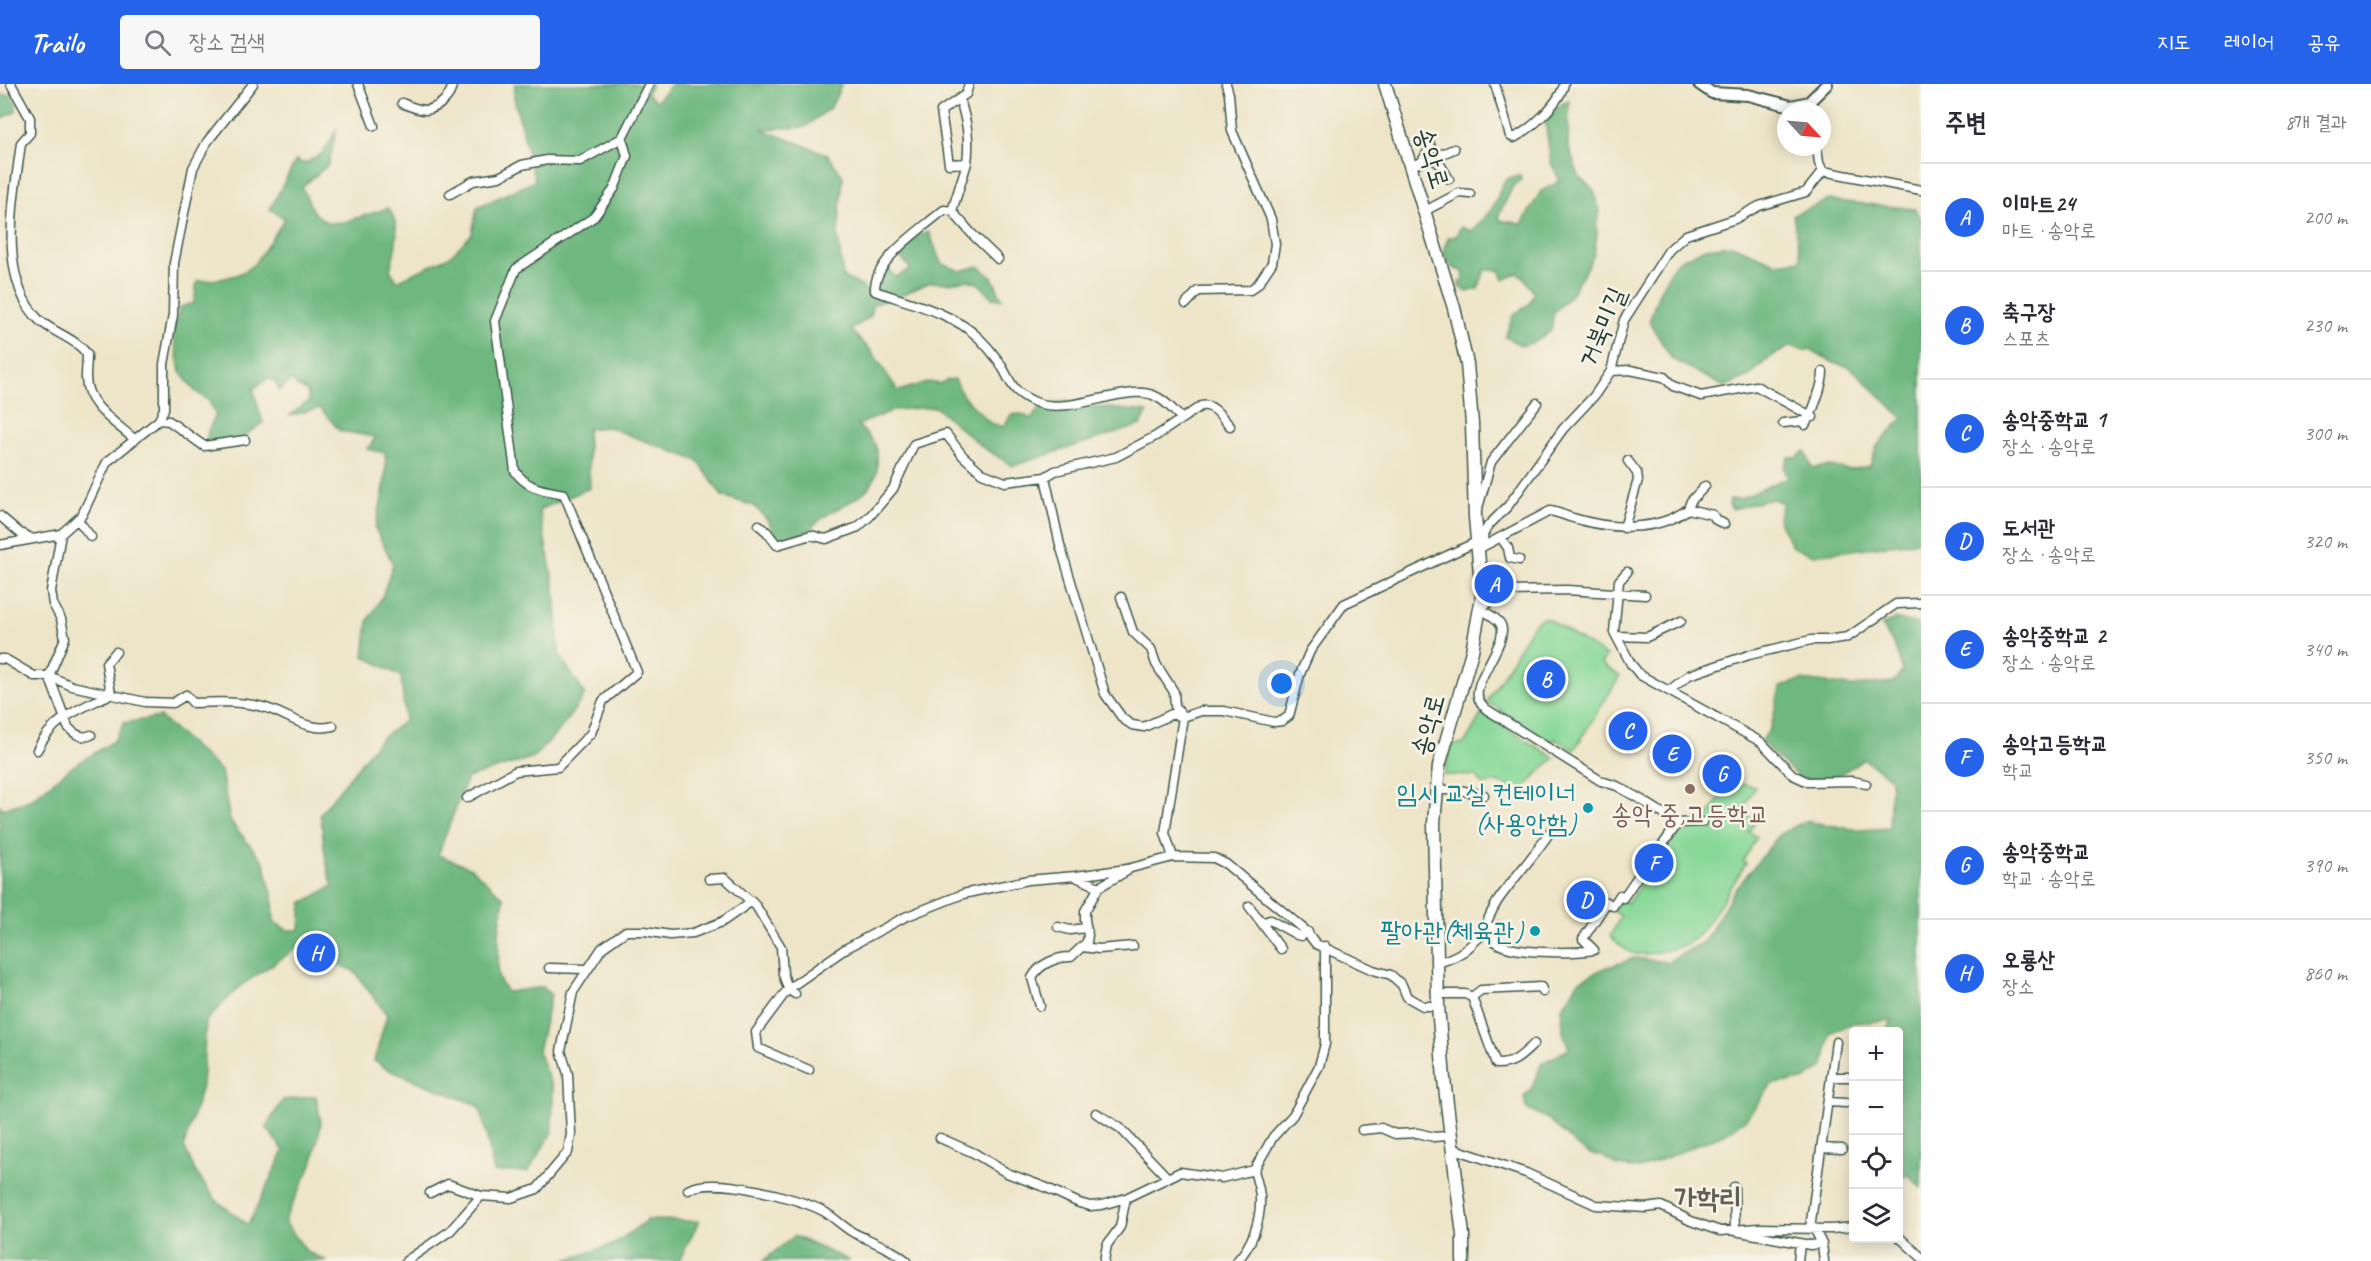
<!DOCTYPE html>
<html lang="ko">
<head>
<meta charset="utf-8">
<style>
	:root { --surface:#fff; --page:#f7f7f7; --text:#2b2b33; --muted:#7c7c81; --line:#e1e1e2; --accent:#2563eb }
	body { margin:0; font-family:Caveat,"Poor Story",sans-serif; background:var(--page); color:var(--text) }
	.controls { position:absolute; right:18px; bottom:18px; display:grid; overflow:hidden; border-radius:6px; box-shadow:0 3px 15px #0003 }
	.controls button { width:54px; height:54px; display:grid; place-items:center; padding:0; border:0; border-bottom:2px solid var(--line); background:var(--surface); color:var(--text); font:30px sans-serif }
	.compass { position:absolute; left:1777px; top:18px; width:54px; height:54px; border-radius:50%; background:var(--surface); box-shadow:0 3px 15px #0003; rotate:116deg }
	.you { position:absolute; left:1282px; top:600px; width:21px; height:21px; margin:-15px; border:4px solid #fff; border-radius:50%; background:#1a73e8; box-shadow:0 0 0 9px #1a73e833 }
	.badge { display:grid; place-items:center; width:39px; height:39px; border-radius:50%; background:var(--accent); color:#fff; font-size:20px; font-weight:700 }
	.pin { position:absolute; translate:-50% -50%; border:3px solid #fff; box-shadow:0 2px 6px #0006 }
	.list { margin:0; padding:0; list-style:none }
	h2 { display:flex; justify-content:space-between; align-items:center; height:78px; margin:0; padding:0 24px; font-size:26px }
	h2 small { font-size:20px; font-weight:400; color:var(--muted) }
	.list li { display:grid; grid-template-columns:39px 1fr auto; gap:18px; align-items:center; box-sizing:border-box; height:108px; padding:0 24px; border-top:2px solid var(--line) }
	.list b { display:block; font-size:22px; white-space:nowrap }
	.list p { margin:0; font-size:20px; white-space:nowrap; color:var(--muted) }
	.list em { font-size:20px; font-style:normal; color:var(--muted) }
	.icon { flex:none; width:33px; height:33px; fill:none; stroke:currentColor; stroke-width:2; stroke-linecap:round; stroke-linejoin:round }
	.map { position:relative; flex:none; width:1921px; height:1177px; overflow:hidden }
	header { display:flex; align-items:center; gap:36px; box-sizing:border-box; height:84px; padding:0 30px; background:var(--accent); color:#fff }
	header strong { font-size:28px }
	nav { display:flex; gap:33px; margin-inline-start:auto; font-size:21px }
	.search { width:420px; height:54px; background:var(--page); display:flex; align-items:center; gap:15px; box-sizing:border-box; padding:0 21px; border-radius:6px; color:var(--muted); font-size:22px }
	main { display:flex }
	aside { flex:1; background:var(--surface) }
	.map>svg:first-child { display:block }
	.green { fill:#88d898; stroke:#548a66; stroke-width:1.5 }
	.forest { fill:#6eb880; stroke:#467a5a; stroke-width:1.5 }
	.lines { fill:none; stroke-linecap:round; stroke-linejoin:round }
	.minor-casing { stroke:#3e564a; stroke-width:11 }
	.tertiary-casing { stroke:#3e564a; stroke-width:14 }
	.secondary-casing { stroke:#3e564a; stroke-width:15 }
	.minor { stroke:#fff; stroke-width:8 }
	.tertiary { stroke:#fff; stroke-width:10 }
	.secondary { stroke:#fff; stroke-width:12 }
	.education-dot { fill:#8d6e63; stroke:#f7f3e8; stroke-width:2 }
	.culture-dot { fill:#0f9aa8; stroke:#f7f3e8; stroke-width:2 }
	.labels { text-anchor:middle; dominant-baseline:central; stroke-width:5; stroke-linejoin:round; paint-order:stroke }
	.street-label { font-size:26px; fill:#1f3d34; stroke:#f7f3e8 }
	.culture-label { font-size:26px; fill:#0d838f; stroke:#f7f3e8; text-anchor:end }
	.education-label { font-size:26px; fill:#785e54; stroke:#f7f3e8 }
	.quarter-label { font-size:28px; font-weight:bold; fill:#606152; stroke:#f7f3e8 }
</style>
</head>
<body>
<header>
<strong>Trailo</strong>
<div class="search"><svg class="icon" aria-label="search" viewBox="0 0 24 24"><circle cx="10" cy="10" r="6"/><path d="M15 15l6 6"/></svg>장소 검색</div>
<nav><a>지도</a><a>레이어</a><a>공유</a></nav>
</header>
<main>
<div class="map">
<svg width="1921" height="1177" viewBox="0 0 1921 1177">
	<rect width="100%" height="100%" fill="#f7f3e8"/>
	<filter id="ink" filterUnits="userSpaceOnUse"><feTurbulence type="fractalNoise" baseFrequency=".0167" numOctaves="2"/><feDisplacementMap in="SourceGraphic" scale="12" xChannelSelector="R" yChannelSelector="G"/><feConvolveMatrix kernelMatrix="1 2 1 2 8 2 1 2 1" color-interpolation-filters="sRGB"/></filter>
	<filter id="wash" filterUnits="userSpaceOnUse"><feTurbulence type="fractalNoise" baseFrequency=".008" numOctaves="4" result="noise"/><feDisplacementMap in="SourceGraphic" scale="24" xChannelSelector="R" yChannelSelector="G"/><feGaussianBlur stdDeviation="1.35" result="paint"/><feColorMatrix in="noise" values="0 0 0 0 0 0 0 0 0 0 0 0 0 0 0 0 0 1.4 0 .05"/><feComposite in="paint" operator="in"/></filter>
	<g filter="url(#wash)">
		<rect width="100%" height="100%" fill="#eee5c8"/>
		<path class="green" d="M1543,534L1548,535L1606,572L1601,580L1620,592L1574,666L1555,655L1552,659L1490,620L1488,616L1534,539Z
			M1482,629L1555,674C1538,686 1532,698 1517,711C1507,700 1498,695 1483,701L1476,692L1444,691L1451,661L1464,660Z
			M1729,700L1735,703L1743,700L1755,703L1743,725L1748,732L1756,736L1749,748L1757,753L1743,777L1746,780C1730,803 1714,833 1695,854C1687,863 1649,872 1637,870C1626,869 1618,859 1610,852L1621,832L1613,827L1620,816L1627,819L1680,747L1700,744Z"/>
		<path class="forest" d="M515,0H652L647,9L656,17L672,0H842L831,23L805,43L761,45L827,70L843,92L838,151L843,193L862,202L869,209L879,201L886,184L896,193L911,185L897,169L920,151L929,148L941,179L960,187L979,182L992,193L1002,215L993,214L979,200L968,196L949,199L931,198L906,209L872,221L871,232L851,246L873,269L898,307L929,298L940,300L947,296L955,295L963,312L990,339L1004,343L1011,331L1022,330L1029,334H1033C1037,319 1054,321 1067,316L1080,321L1148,328L1141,341L1013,382L985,365L935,323L894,326L858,341C863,347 873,355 876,363C878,366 877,373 877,377C881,417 828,420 809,447L777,456L768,437L754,422L722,412L698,377L608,343L587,345L590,404L539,426L555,505L559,570L585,611L561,644L534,673L467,694L438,771L471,784L504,814L499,849L498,894L507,908L543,903L551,911L538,967L553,1006L552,1048L528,1088H494L482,1030L477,1021L387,985L374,977L387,931L354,887L299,863L239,903L206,937L202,1002L184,1062L195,1087L215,1115L248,1141L284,1067L266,1043L283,1016L316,1012L321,1039L313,1078L284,1137L307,1168L328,1177H0V721L3,725L30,716L73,682L114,657L124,639L160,633L221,687L230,737L264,778L273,814L274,838L287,846H300L302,819L333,802C324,781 324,753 320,730L380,655L405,637L401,592L364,572L368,537L382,513L393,480L375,444C381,419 388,395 385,369L367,365L376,353L340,347L320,324L289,332L309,317L307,307L298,303L292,296L279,307L276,299L269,294L253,305L263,339L241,354L206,359L208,347L216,330L208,316L195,307L180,288L173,248L180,223L194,219L197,197C218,196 240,194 255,179L285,135L270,125L296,76L304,80L323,69L337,44L328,81L302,103L314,129L328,139L344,138L388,124C403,142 395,166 390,186L397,197L449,173L472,150L477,123L535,97L514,14Z
			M0,9L2,12L9,10L16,19V27L0,36Z
			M1569,17L1568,62L1579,92L1594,107L1600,127L1596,142L1597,148L1594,171L1570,212L1554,228L1551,246C1543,253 1530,264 1519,260C1514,257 1510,255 1505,253L1513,232L1530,219L1534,209L1523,192L1517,189L1504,196L1500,186H1485L1478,205L1467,208L1459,203V197L1464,198L1463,187C1451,186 1447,177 1443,166L1449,153H1455L1461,143L1471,147C1480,139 1491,128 1496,117C1501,104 1503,91 1520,92L1521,96L1513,102L1499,131L1500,136L1522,140L1541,107L1560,97L1551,79L1545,36L1561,20Z
			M1829,116L1915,125L1921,134V457L1814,471L1792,463L1778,435L1783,419L1773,415L1732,425L1729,421L1730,415H1740L1788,393L1784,384L1788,373H1797L1805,367L1812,384L1830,382L1849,386L1870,382L1877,362L1903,334L1850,283L1834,279L1810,265L1804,267L1792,262L1772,272L1749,292L1724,303L1672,275L1649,238L1659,208L1675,179L1705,164L1732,161L1776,179L1801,176L1793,131Z
			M1894,535L1921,540V1104L1908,1090L1899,1096L1898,948L1886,947L1892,936L1853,939L1830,949L1824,982L1804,996L1772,1000L1746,1035L1726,1049L1639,1085L1617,1082L1602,1072L1590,1070L1577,1062L1548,1035L1526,1024L1524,1013L1530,1007L1542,979L1569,965L1563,948L1562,924L1579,897L1602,885L1635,874L1667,878L1704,858L1734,807L1780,750L1805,737L1859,746L1889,744L1891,695L1864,675L1826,699L1799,694L1761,658L1771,643L1780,603L1801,596L1852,602L1893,598L1903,587L1894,561L1881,541Z
			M647,1136L699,1137L679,1177H563L614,1160Z
			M794,1152L850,1177H763Z"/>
	</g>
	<g filter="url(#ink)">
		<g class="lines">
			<g class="minor-casing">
				<path id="minor" d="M11,0L30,34V49L21,59L19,74C12,125 0,197 39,236C54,249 75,254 87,270C87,278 86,286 86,294C86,321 116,339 134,355
					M358,0L374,42
					M969,0L966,10L941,27L949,80L967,79L952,127L972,150L998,175
					M1495,0L1510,52L1514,54C1531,45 1560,19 1564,0
					M960,16C967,38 970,55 967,79
					M402,19C409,22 418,26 426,26C439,24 452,12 452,0
					M1432,74L1454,65
					M1422,77L1431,63L1427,54
					M1411,82L1432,74L1440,80L1449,95
					M1823,87L1921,106
					M450,110L473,97L499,93L522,81L547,76L580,77L622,54
					M952,127L944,126L940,129C919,147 873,177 875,207C909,219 952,228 979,254C985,260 992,268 997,275C1012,296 1008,306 1035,318C1071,333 1129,297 1157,313C1167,318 1174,327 1181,334
					M1425,127L1459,109L1470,110
					M1186,220L1198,207L1250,206L1258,200L1272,179L1275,160L1271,135L1232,47L1229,10L1226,0
					M1611,287L1630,286L1664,293L1673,302L1701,312L1756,302L1813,333
					M159,336L169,337L204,362L245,356
					M1783,339L1803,337L1805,341C1812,330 1823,301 1823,288
					M1045,393L1060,461L1105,610L1123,635L1132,641L1144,643L1172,630L1183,633L1165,749L1173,773
					M1478,424L1491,378L1537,319
					M1688,425L1691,417L1705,402
					M0,432L20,449L31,454
					M78,436L91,453
					M759,441L767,448L777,461L811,451L826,455L858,443L870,432L893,405L914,360L946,350L963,372L982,389L1005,398L1045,393L1055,387L1116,373L1156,352L1201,322C1214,319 1222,334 1230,342
					M1624,444L1638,396L1637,389L1628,377
					M61,450L51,507L53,520L61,535L65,554L49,592L68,643C74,650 82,655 91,651
					M1501,454L1508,464L1510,474L1519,476
					M0,461L61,450L82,431L107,378L159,336L164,325V280L173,231L174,179L193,84L207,58L253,0
					M1484,462L1550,427C1558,428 1565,432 1573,434C1609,445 1656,449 1688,425L1713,431L1716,436L1724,440
					M1477,466L1484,462L1483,451L1488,442L1508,422L1563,345L1594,312L1611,287L1624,236L1669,166L1686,151L1735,135L1759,122L1806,108L1823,87L1819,79L1817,63
					M1627,488L1619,497L1614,548L1631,580L1640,591L1761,658L1793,691L1808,698L1853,697L1866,700
					M1121,513L1133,548L1151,565L1156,580L1174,608L1175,622L1183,633L1201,627H1224L1274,638L1282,637L1289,632L1300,590L1310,567L1344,520L1472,460
					M1479,524C1485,528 1494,532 1499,538C1513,553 1474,593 1478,613C1479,618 1483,622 1486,625L1601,697L1617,702L1640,715L1678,739L1702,738
					M1479,524C1492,519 1497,510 1509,507L1567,506L1645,511
					M1616,552L1647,553L1681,537
					M0,575H5L34,592H49L72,602L145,618L173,619L186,611L193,619C216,618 241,617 263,623C287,629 307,649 333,642
					M1670,606L1689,591L1749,571L1811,556H1827L1848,553L1896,520L1921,519
					M37,666C53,633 80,625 111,610L106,579L116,568
					M1436,706H1459L1484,711
					M467,714L516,687L558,683L591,649L603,617L637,588L564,410C544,406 527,405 515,387L495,237L516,185L594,133L614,105L627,72L622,54L649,0
					M709,795L725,794L756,822L781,863L783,890L788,905L795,910
					M1099,803L1127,787
					M1249,822L1281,865
					M1262,839L1270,836L1297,851L1301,852L1308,848
					M1058,843L1070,846L1086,844
					M1473,859L1491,843L1499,842L1494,857C1510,871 1573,869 1594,866L1583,855L1607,818L1613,822L1620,811L1623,814L1645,782L1640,779L1650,766L1657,769L1678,739
					M1082,863L1099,865L1133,862
					M1437,879C1451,875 1464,869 1473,859C1486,846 1489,829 1499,815C1516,791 1536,770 1552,745
					M549,884L586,885
					M1438,910H1465L1472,913L1481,906L1541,903L1543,908
					M1472,913L1496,980C1514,981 1522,971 1534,960
					M1040,922L1032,894C1039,880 1056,873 1071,873L1087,858L1088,851L1085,836V827L1099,803L1076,793
					M809,986L758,964L756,948L788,905L845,865L905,833L963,810L1028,796L1076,792L1127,785L1173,773L1214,774L1226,780L1305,846L1316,860L1373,886L1391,891L1402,901L1407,913L1423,922H1433
					M1831,993H1848
					M1828,1018L1846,1019
					M1096,1029L1120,1044L1167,1093
					M1362,1046L1381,1044L1395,1050L1418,1049L1434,1053L1446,1052
					M940,1054L974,1069L1007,1089L1047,1104L1079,1119L1090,1122L1102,1121L1126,1114L1180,1088L1222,1094L1254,1086
					M1452,1064L1526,1089L1596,1121L1646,1124L1661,1122L1691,1137L1720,1147L1759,1144L1831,1145L1854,1143
					M1822,1064L1842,1065
					M1734,1103L1735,1147L1810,1161L1822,1160
					M688,1106C712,1091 799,1114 823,1127C834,1133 843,1143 854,1149C873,1158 891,1164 907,1177
					M430,1109L448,1100L481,1112L511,1114L537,1105L568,1068L571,1050L568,990L561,967L573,908L602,864L626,847H645L670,851L693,849L722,838L752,817
					M1810,1144L1836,958
					M1814,1144L1822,1160L1824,1177
					M1898,1152L1921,1173
					M406,1177L450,1147L481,1112
					M1104,1177L1107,1161L1120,1143L1126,1114
					M1237,1177C1252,1161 1261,1137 1260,1114C1260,1105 1256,1095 1254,1086L1273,1053L1293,1031L1319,982L1325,960V862
					M1798,1177L1800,1160"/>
			</g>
			<g class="tertiary-casing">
				<path id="tertiary" d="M1699,0L1712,9L1748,11L1791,22L1809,18L1827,0"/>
			</g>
			<g class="secondary-casing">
				<path id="secondary" d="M1385,0L1454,224L1467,280L1472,340L1475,433L1482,513L1472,567L1439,682L1434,739L1438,922L1444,995L1463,1151V1177"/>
			</g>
			<use href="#minor" class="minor"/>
			<use href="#tertiary" class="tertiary"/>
			<use href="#secondary" class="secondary"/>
		</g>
	</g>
	<circle class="education-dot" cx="1690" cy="705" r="6"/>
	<g class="culture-dot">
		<circle cx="1588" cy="724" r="6"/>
		<circle cx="1535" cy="847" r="6"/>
	</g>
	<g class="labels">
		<g class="street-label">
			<text transform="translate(1432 74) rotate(73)">송악로</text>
			<text transform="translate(1602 243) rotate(-67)">거북미길</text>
			<text transform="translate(1428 641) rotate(-75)">송악로</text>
		</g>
		<g class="culture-label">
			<text x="1576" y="709">임시 교실 컨테이너<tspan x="1576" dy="30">(사용안함)</tspan></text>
			<text x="1523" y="847">팔아관(체육관)</text>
		</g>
		<g class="education-label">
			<text x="1690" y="730">송악 중,고등학교</text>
		</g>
		<g class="quarter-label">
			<text x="1708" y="1113">가학리</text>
		</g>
	</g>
</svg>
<div class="controls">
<button>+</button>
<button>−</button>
<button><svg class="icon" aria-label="locate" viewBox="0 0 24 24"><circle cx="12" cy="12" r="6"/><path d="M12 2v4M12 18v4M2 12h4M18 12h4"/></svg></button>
<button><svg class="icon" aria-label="layers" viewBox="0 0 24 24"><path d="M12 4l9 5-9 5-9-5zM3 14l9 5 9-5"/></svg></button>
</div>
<svg class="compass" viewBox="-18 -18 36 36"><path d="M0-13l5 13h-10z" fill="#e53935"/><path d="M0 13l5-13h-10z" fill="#7c7c81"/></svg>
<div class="you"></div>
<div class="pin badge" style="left:1494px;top:500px">A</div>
<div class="pin badge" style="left:1546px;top:595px">B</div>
<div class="pin badge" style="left:1628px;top:647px">C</div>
<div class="pin badge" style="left:1586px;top:816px">D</div>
<div class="pin badge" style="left:1672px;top:670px">E</div>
<div class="pin badge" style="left:1654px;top:779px">F</div>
<div class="pin badge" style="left:1722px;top:690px">G</div>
<div class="pin badge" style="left:316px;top:869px">H</div>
</div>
<aside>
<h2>주변<small>8개 결과</small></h2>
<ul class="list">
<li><span class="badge">A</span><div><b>이마트24</b><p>마트 · 송악로</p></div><em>200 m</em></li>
<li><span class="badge">B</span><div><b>축구장</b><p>스포츠</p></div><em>230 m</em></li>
<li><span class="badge">C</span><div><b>송악중학교 1</b><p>장소 · 송악로</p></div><em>300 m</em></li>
<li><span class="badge">D</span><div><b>도서관</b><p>장소 · 송악로</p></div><em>320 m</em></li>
<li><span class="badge">E</span><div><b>송악중학교 2</b><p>장소 · 송악로</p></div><em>340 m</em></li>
<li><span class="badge">F</span><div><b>송악고등학교</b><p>학교</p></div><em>350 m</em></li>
<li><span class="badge">G</span><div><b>송악중학교</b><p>학교 · 송악로</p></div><em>390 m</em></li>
<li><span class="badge">H</span><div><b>오룡산</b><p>장소</p></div><em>860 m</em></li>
</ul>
</aside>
</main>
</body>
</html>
